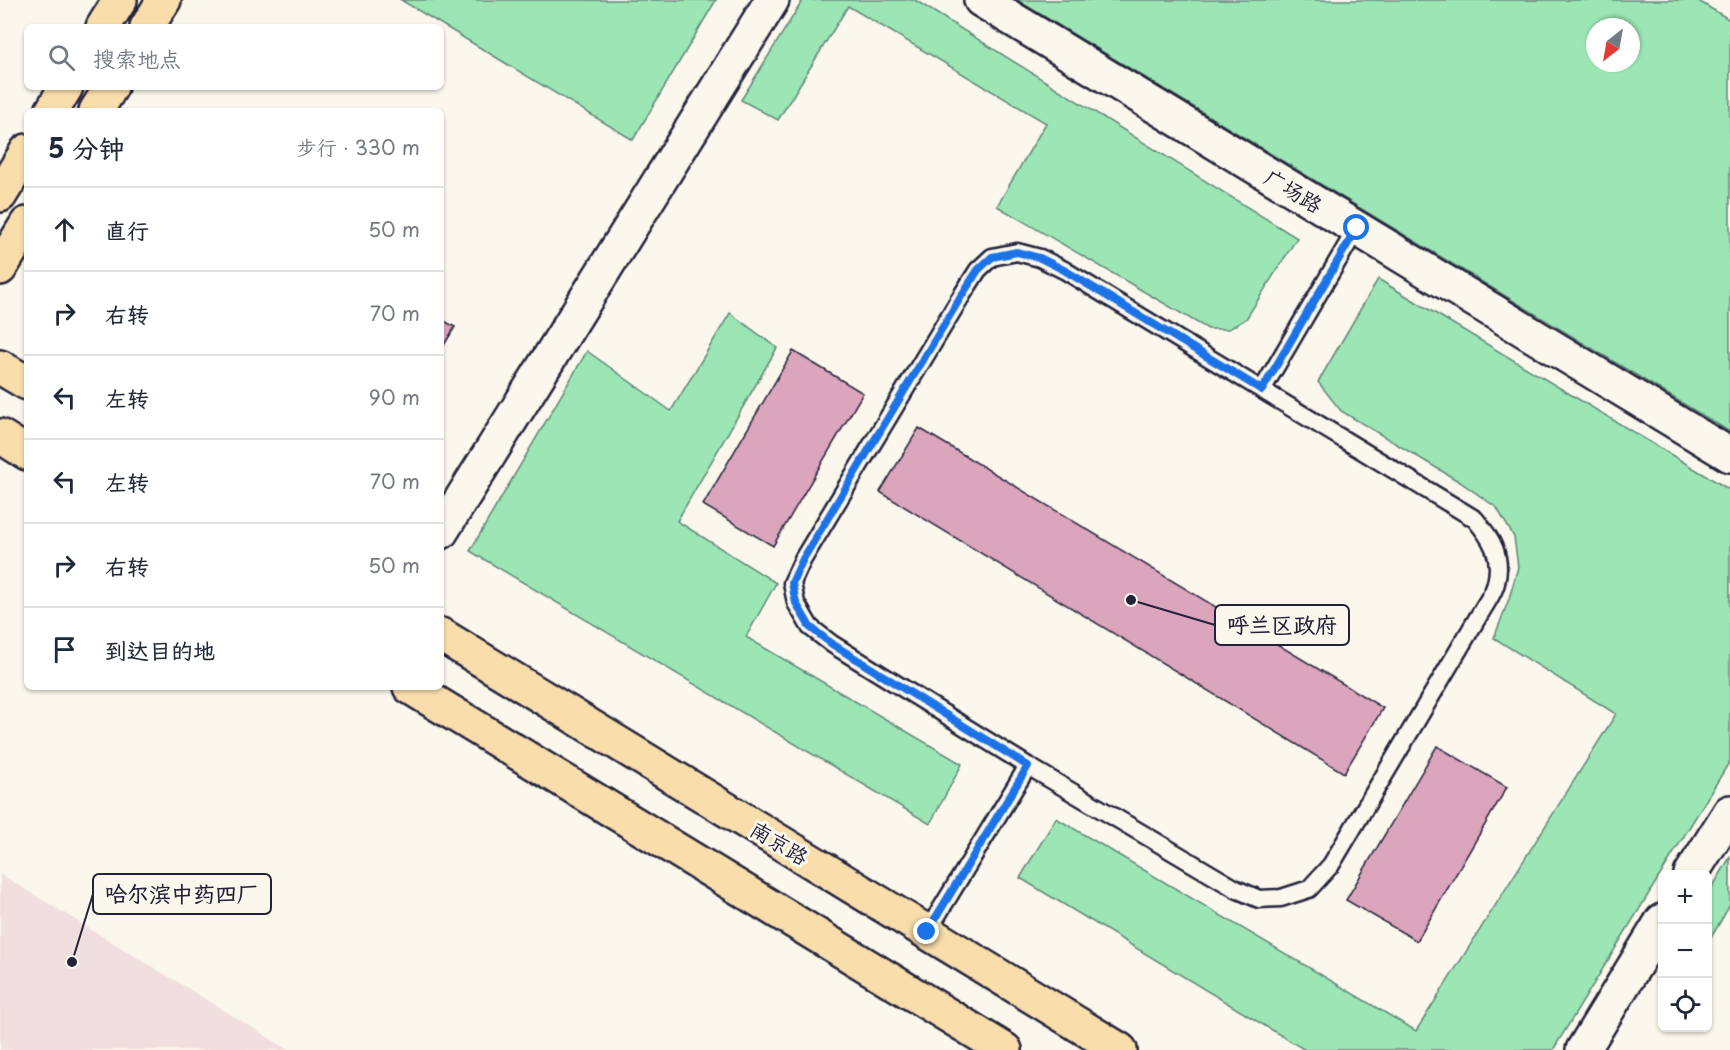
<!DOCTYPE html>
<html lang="zh">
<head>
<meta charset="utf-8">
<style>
	:root { --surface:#fff; --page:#f2f2f3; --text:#1f2937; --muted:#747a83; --line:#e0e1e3 }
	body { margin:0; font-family:"Playpen Sans","LXGW WenKai TC",sans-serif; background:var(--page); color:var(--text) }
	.controls { position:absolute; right:18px; bottom:18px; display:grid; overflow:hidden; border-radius:9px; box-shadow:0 2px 4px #0004 }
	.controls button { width:54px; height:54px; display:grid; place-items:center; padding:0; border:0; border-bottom:2px solid var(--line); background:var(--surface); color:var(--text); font:30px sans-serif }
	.compass { position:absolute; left:1586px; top:18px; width:54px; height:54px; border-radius:50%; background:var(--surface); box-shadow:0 2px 4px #0004; rotate:211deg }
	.stop { position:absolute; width:18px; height:18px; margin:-14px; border:4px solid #1a73e8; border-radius:50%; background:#fff }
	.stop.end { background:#1a73e8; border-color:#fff; box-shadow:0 2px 6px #0008 }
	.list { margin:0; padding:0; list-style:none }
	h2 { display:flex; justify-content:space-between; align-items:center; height:78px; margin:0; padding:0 24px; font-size:26px }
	h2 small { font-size:20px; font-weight:400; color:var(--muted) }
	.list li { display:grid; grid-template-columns:39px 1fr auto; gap:18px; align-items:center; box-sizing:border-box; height:84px; padding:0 24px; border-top:2px solid var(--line) }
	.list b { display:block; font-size:22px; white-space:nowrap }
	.list em { font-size:20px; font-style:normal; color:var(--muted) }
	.icon { flex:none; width:33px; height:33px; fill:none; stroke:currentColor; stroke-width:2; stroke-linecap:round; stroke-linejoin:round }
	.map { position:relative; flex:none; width:1730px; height:1050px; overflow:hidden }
	.search { position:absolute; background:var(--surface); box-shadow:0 2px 4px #0004; left:24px; top:24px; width:420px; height:66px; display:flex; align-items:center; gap:15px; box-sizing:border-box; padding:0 21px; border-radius:9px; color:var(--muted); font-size:22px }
	.panel { position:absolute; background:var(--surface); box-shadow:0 2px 4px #0004; left:24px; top:108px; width:420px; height:582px; border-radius:9px }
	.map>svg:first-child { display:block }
	.built { fill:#f1dede }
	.green { fill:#9ce6b5; stroke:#5f8478; stroke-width:1.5; fill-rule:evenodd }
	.building { fill:#dba5bc; stroke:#22223b; stroke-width:1.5 }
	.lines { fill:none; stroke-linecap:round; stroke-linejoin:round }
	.service-casing { stroke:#22223b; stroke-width:21 }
	.minor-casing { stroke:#22223b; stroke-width:38 }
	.primary-casing { stroke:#22223b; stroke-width:38 }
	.service { stroke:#fbf7ec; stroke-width:16 }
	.minor { stroke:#fbf7ec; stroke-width:33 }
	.primary { stroke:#f9deab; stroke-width:33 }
	.route { stroke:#1a73e8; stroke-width:8 }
	.labels { text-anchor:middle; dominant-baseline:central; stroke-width:6; stroke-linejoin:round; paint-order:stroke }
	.street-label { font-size:21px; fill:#22223b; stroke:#fbf7ec }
	.leader { fill:none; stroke:#22223b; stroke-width:2 }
	.callout-dot { fill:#22223b; stroke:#fbf7ec; stroke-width:2 }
	.callout { fill:#fbf7ec; stroke:#22223b; stroke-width:2 }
	.callout-label { font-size:22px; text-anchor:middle; font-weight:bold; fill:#22223b }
</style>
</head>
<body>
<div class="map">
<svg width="1730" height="1050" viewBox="0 0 1730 1050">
	<rect width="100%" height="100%" fill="#fbf7ec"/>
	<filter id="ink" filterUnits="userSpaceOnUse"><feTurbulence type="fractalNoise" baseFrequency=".0167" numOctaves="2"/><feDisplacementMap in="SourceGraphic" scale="12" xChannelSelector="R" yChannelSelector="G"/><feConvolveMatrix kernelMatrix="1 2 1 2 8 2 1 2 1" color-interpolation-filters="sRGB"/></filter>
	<g filter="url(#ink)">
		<path class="built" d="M0,874L289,1050H0Z"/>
		<path class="green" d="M401,0H716L633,140Z
			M803,0H915L1297,238L1246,319L1229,329H1208L997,206L1046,123L848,6L778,120L741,100Z
			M1017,0H1697L1730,20V432ZM1595,27H1631V63H1595Z
			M1378,279L1730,490V761L1553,1050H1305L1020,878L1056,818L1416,1031L1616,714L1494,638L1509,599L1518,567L1514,537L1497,508L1460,482L1341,411L1318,382Z
			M730,313L777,348L677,521L776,583L746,637L962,764L930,824L470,551L587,351L671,411Z
			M1730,857V905L1708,943V895Z"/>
		<path class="building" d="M441,319L455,327L441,350Z
			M793,351L863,393L773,546L703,505Z
			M919,428L1383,708L1344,773L880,492Z
			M1437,746L1507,787L1417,941L1346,900Z"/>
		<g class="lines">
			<g class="service-casing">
				<path id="service" d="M1262,390L1357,228
					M927,932L1028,766L1236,889L1259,899L1281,898L1309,889L1331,865L1481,612C1486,603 1494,593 1496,583C1503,556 1491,538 1475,519L1064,270L1040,258L1017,252L992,257L978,270L962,295L803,559L792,583L796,603L810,627L832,644L1028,766"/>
			</g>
			<g class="minor-casing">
				<path id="minor" d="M981,0L1730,455
					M441,532L772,0
					M1691,874L1730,812
					M1583,1050L1662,921"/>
			</g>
			<g class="primary-casing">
				<path id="primary" d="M103,27L120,0
					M147,27L164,0
					M52,111L66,87
					M96,111L111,87
					M0,195L27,151
					M0,268L27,224
					M0,367L27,383
					M0,436L27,453
					M441,635L1120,1050
					M410,687L1005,1050"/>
			</g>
			<use href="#service" class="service"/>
			<use href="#minor" class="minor"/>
			<use href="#primary" class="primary"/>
		</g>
	</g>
	<g class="lines" filter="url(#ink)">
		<path class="route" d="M927,932L1028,766L832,644L810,627L796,603L792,583L803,559L962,295L978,270L992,257L1017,252L1040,258L1064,270L1262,390L1357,228"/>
	</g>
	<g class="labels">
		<g class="street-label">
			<text transform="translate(1294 190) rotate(31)">广场路</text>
			<text transform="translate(780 842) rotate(31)">南京路</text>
		</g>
	</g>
	<path class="leader" d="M1131 600L1215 625M72 962L93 894"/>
	<g class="callout-dot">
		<circle cx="1131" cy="600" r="6"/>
		<circle cx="72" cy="962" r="6"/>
	</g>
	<g class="callout">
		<rect x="1215" y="605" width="134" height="40" rx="6"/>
		<rect x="93" y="874" width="178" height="40" rx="6"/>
	</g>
	<g class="callout-label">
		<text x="1282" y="633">呼兰区政府</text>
		<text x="182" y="902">哈尔滨中药四厂</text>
	</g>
</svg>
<div class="controls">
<button>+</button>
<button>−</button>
<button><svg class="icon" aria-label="locate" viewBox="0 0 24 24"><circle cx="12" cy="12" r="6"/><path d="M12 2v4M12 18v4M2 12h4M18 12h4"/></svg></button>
</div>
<svg class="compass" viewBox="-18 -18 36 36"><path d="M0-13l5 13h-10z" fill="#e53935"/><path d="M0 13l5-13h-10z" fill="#747a83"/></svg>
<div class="stop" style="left:1357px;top:228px"></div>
<div class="stop end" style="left:927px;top:932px"></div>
<div class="search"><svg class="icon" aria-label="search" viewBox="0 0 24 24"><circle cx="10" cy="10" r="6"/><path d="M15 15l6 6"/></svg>搜索地点</div>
<section class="panel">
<h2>5 分钟<small>步行 · 330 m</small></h2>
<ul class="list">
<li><svg class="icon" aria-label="ahead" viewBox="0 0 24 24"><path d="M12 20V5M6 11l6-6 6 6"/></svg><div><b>直行</b></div><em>50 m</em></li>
<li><svg class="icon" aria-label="right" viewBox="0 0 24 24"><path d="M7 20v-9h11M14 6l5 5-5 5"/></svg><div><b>右转</b></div><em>70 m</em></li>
<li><svg class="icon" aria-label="left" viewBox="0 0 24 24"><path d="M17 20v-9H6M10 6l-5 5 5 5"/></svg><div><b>左转</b></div><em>90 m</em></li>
<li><svg class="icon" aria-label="left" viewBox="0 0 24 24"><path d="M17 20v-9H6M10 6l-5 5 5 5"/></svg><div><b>左转</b></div><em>70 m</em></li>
<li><svg class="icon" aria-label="right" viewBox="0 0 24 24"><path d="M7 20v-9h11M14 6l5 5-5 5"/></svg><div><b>右转</b></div><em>50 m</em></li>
<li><svg class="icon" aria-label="arrive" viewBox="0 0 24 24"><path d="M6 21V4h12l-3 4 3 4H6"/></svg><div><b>到达目的地</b></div></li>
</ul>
</section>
</div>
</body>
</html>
